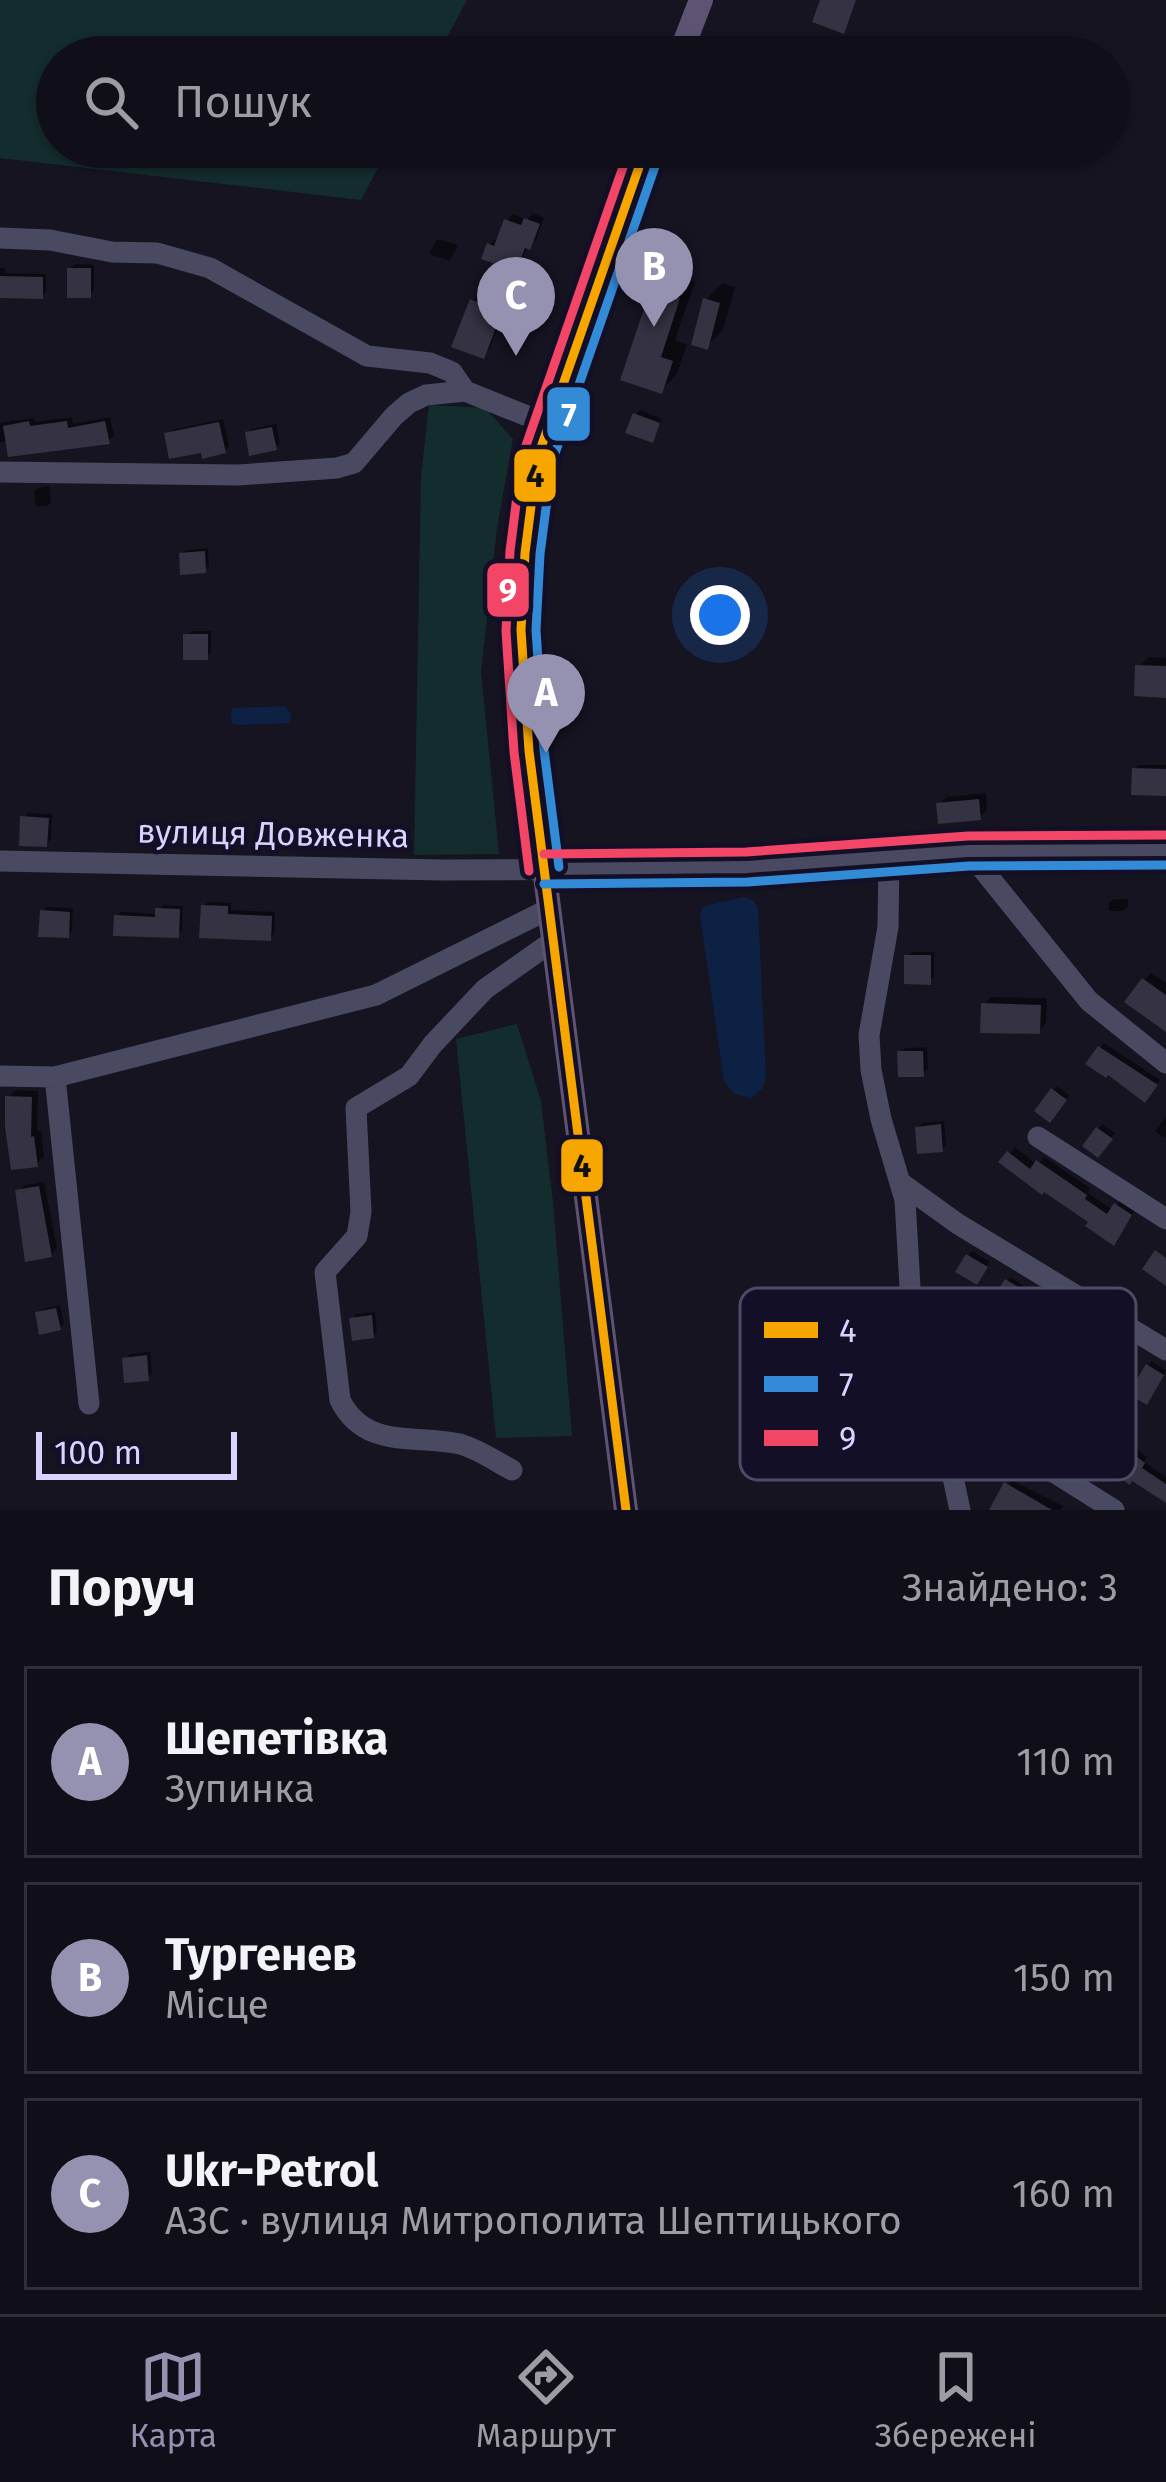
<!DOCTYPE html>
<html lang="uk">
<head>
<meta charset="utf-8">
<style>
	:root { --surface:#100f19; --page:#1e1d26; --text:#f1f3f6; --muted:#9c9ca2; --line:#302f38; --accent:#9591b1 }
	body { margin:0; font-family:"Fira Sans",sans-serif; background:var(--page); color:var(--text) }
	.scale { position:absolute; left:36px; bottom:30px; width:201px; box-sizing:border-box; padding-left:12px; border:6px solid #d9d4ff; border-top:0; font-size:33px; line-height:42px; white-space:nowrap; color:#d9d4ff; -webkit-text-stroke:9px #130f26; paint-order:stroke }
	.you { position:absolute; left:720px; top:615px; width:42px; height:42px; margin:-30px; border:9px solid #fff; border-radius:50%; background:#1a73e8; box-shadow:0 0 0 18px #1a73e833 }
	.badge { display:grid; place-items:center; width:78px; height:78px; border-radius:50%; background:var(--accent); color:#fff; font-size:39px; font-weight:700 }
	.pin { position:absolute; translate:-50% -99px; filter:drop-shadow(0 3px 6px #0008) }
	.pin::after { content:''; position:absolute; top:63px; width:42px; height:36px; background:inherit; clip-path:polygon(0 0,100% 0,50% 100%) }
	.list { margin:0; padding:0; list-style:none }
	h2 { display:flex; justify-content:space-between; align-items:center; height:156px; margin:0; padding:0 48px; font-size:51px }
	h2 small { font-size:39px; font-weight:400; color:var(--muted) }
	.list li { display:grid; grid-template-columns:78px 1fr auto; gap:36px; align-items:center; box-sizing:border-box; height:192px; margin:0 24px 24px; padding:0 24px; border:3px solid var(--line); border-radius:0px }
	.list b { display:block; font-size:45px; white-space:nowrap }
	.list p { margin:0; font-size:39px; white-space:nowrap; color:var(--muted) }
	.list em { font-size:39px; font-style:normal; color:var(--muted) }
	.icon { flex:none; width:66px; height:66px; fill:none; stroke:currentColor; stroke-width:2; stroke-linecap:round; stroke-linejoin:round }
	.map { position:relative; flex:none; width:1166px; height:1510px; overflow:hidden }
	.search { position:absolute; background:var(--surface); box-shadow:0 3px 9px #0004; left:36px; right:36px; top:36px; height:132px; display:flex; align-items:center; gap:30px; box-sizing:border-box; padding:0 42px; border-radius:66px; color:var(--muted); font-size:45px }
	.sheet { height:804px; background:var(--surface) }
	nav { display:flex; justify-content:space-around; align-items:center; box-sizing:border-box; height:168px; border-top:3px solid var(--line); background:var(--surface); font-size:33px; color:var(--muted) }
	nav a { display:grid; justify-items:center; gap:6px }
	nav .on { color:var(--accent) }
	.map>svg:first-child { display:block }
	.green { fill:#132c2d }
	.water { fill:#0d2144 }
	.shadow { fill:#0007 }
	.building { fill:#343243 }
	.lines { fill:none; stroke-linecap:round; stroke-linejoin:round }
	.minor { stroke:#4a4962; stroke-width:21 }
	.major { stroke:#5e5373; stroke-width:24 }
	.bus-1-casing { stroke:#130f26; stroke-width:18 }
	.bus-2-casing { stroke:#130f26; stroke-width:18 }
	.bus-3-casing { stroke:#130f26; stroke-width:18 }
	.bus-1 { stroke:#f7a600; stroke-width:9 }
	.bus-2 { stroke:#338bd7; stroke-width:9 }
	.bus-3 { stroke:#f34667; stroke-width:9 }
	.labels { text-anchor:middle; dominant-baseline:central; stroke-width:9; stroke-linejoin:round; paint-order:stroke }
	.street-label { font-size:33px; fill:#d9d4ff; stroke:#130f26 }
	.key { fill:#130f26; stroke:#4e4a67; stroke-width:3 }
	.key-label { font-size:33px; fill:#d9d4ff }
	.line-badge { stroke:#130f26; stroke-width:4.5 }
	.badge-label { font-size:33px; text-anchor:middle; font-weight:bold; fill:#fff }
	.pale-badge-label { font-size:33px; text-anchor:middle; font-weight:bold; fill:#111 }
</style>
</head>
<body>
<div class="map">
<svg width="1166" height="1510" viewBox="0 0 1166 1510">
	<rect width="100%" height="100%" fill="#161421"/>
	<path class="green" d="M0,0H467L436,57H57V147H389L361,200L0,158Z
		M429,405L485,408L513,439L497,528L481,672L499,854L414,855L421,476Z
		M517,1024L541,1101L553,1202L572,1436L496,1438L456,1039Z"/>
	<path class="water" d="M284,706L291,713L289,723L239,725L232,724L231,713L233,708Z
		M745,897L754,901L758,908L766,1076L763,1088L751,1098L734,1094L724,1081L700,915L703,906Z"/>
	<path class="shadow" d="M533,213L544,218L536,240L527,245L522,261L516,268L489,245L495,239L499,240L507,221L513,214L527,220Z
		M437,239L458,245L450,261L429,254Z
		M75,264L94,265V290L90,295L70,269Z
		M0,268H5V273L46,274V292L41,296H0Z
		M670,273L695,282L675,340L687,345L677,374L661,391L653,290Z
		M722,283L735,287L723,330L707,346L706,300Z
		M480,293L507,304L490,348L483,356L472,301Z
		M640,410L662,419L652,439L636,414Z
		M72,417L73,424L110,417L114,436L108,441L0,442V423L34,418L35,422Z
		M223,419L229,446L225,451L203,450L168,434L172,430Z
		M276,424L280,443L275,447L248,433L252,429Z
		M49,486L51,502L47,506L36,507L34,492L38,488Z
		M208,548L209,566L205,570L182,554L186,550Z
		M191,631H211V652L207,657L186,636Z
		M1148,657L1166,658V694L1138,667Z
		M1139,765H1166V793L1135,769Z
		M986,793L987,810L980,817L939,804L947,797Z
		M28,813L52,814L51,839L46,844L23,818Z
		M1114,899H1128V906L1123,911H1109V903Z
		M208,902L231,903V910L275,912L274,934L270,938L204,906Z
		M163,905L183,906L182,930L177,935L117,916L121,912L158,914Z
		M47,907L73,908L72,931L68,935L43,912Z
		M912,952H934V977L929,982L907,956Z
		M1151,973L1166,983V1028L1144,980Z
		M991,997L1047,998L1046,1023L1039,1031L984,1005Z
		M1104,1043L1160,1080L1149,1095L1100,1048Z
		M927,1047L928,1069L923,1074L900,1053L905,1048Z
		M1057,1086L1069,1095L1054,1115L1053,1090Z
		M16,1090L38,1091L37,1131L41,1130L44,1157L36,1164L8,1098Z
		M1166,1116V1138H1165L1155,1131Z
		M944,1121L946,1145L942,1149L918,1128L922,1123Z
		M1102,1124L1115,1133L1102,1150L1086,1145Z
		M1015,1147L1037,1165L1044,1157L1090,1188L1088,1193L1113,1210L1121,1200L1136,1209L1119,1237L1002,1162Z
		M44,1182L57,1248L51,1255L19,1191L25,1185Z
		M972,1251L990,1262L981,1277L968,1256Z
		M1011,1277L1073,1320L1063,1333L1007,1281Z
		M60,1305L64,1323L59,1328L38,1313L43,1309Z
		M375,1312L377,1331L373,1336L352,1319L357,1314Z
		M987,1350L1033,1380L1032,1383L1062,1402L1060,1406L1093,1428L1134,1454L1138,1450L1147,1457L1144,1462L1166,1477V1500L969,1378Z
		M150,1352L152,1373L148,1378L125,1359L130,1354Z
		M1152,1361L1166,1371L1150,1397L1148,1365Z
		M1011,1480L1063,1506L1061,1510L993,1508Z"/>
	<path class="building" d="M820,0H856L844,34L812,22Z
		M524,218L540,224L530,250L525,248L516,271L481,259L487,243L494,246L504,219L521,225Z
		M67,268H91V298H67Z
		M0,276L43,277V299L0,298Z
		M651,288L680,298L661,357L673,361L662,394L620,380Z
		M703,298L720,303L708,350L691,345Z
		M470,299L502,312L484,359L451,347Z
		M633,413L660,423L653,443L625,433Z
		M29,421L30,426L67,421L68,428L105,421L110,444L8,457L3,426Z
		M219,422L226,453L202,459L201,453L169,459L164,433Z
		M272,427L277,450L249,456L245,432Z
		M205,551L206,573L180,575L179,553Z
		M183,634H208V660H183Z
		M1135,665L1166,666V698L1134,696Z
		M1132,768L1166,769V796L1131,795Z
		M979,799L981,820L938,824L936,803Z
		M20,816L49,818L47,847L19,846Z
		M201,905L228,906V914L272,916L271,941L199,938Z
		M155,908L180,909L179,938L113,936L114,915L155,917Z
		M40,910L70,912L69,938L38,937Z
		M904,955H931V985L904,984Z
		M1142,978L1166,995V1032L1124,1002Z
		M981,1003L1041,1005L1040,1034L980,1033Z
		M1098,1046L1158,1085L1145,1103L1108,1075L1106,1078L1085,1064Z
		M897,1051H923L924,1077H898Z
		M1051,1088L1067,1100L1050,1123L1034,1111Z
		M5,1096L32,1097L31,1137L34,1136L38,1167L11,1170L5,1127Z
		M941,1124L943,1152L917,1154L915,1127Z
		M1096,1127L1113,1139L1098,1158L1082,1146Z
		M1007,1151L1030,1169L1036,1160L1087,1195L1085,1199L1107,1214L1114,1203L1132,1215L1114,1246L1085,1226L1088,1222L1044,1192L1042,1195L998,1162Z
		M39,1186L52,1257L25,1262L15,1190Z
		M1155,1250L1166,1258V1286L1142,1269Z
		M966,1254L988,1267L977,1285L955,1272Z
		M1005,1279L1037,1298L1071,1325L1059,1341L1037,1324L1038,1322L994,1296Z
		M56,1308L61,1330L39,1335L35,1312Z
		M372,1315L374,1338L352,1341L349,1318Z
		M980,1353L1060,1407L1058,1411L1129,1457L1132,1453L1145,1463L1142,1468L1166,1484V1503L1132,1481L1130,1485L1047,1428L1016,1411L1014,1415L995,1405L998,1399L965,1379Z
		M147,1355L149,1381L124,1383L122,1358Z
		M1146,1364L1164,1375L1147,1405L1128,1394Z
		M1004,1482L1052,1510H989Z"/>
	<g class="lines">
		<path class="minor" d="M0,238L50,240L112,252L157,253L210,268L367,356L430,363L452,372L465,391L547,424
			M0,472L238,475L337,468L354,463L394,416L409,403L426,395L465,391
			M968,851L1089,1001L1166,1063
			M889,856L888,927L869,1035L871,1070L881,1119L905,1200L910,1287L917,1334L936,1398L960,1510
			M0,861L443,870L671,869L747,867L968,851L1166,850
			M0,1076L55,1077L376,995L549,909
			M55,1077L89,1404
			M1038,1137L1166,1219
			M901,1183L958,1224L1166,1350
			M936,1398L1114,1510
			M512,1470C495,1461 478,1449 460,1444C415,1434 365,1450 340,1400L325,1272L357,1236L361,1212L356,1108L409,1076L433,1044L485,989L553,941"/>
		<path class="major" d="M679,57L701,0
			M626,1510L529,751L521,630L525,553L537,459L646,147"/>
		<g class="bus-1-casing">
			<path id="bus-1" d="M626,1510L529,751L521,630L525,553L537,459L646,147"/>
		</g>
		<g class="bus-2-casing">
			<path id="bus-2" d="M559,867L544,750L536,630L540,554L552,462L660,152
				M544,884L748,882L969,866L1166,865"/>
		</g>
		<g class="bus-3-casing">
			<path id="bus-3" d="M544,854L746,852L968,836L1166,835
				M529,871L514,752L506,631L510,551L522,457L630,147"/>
		</g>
		<use href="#bus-1" class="bus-1"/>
		<use href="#bus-2" class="bus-2"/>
		<use href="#bus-3" class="bus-3"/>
	</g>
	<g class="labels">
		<g class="street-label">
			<text transform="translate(273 834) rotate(1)">вулиця Довженка</text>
		</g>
	</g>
	<rect x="740" y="1288" width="396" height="192" rx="18" class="key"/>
	<rect x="764" y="1322" width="54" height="16" fill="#f7a600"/>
	<rect x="764" y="1376" width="54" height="16" fill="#338bd7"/>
	<rect x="764" y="1430" width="54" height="16" fill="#f34667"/>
	<g class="key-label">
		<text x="839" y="1342">4</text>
		<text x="839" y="1396">7</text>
		<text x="839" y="1450">9</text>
	</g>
	<g class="line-badge">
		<rect x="545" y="385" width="47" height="58" rx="12" fill="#338bd7"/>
		<rect x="512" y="447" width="46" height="57" rx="12" fill="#f7a600"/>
		<rect x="485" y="561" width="46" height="58" rx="12" fill="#f34667"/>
		<rect x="559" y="1137" width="46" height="57" rx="12" fill="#f7a600"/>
	</g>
	<g class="badge-label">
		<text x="569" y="426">7</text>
		<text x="508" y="602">9</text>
	</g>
	<g class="pale-badge-label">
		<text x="535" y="487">4</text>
		<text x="582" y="1177">4</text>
	</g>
</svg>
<div class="scale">100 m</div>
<div class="you"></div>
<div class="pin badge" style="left:546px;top:753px">A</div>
<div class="pin badge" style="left:654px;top:327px">B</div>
<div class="pin badge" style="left:516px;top:356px">C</div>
<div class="search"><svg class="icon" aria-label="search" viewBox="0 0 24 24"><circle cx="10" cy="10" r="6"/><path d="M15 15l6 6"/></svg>Пошук</div>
</div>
<section class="sheet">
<h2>Поруч<small>Знайдено: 3</small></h2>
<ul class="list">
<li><span class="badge">A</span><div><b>Шепетівка</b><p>Зупинка</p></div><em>110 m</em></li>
<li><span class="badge">B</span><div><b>Тургенев</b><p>Місце</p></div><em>150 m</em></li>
<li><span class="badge">C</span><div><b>Ukr-Petrol</b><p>АЗС · вулиця Митрополита Шептицького</p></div><em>160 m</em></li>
</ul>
</section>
<nav>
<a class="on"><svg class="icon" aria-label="map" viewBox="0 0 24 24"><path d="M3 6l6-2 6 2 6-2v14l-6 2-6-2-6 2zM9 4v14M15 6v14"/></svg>Карта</a>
<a><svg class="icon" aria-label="directions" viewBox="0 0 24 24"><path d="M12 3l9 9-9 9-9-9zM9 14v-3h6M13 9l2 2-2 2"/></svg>Маршрут</a>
<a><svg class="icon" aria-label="saved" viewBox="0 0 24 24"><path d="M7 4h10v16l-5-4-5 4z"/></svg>Збережені</a>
</nav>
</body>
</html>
